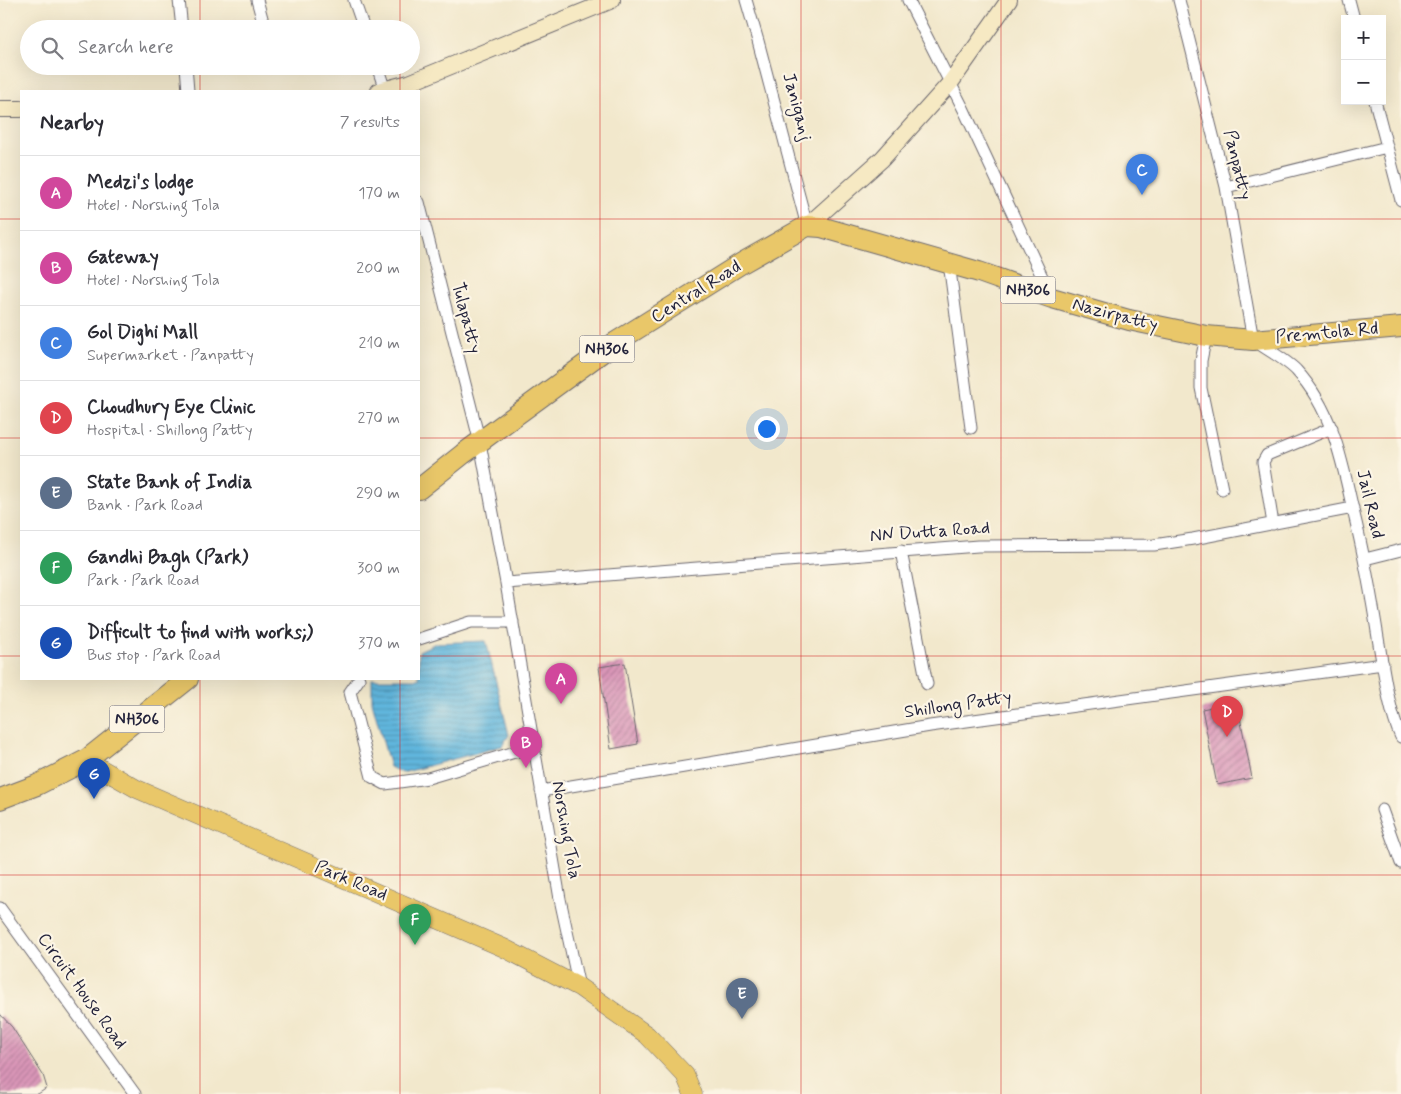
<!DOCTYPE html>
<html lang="en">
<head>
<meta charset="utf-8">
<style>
	:root { --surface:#fff; --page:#f7f7f7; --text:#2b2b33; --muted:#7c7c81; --line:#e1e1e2; --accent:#111827 }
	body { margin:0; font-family:Mynerve,sans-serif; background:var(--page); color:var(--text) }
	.controls { position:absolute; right:15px; top:15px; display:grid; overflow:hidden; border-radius:0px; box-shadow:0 5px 20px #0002 }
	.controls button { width:45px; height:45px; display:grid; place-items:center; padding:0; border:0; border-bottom:1px solid var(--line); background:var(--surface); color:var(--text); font:25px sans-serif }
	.you { position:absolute; left:766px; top:428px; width:18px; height:18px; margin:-12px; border:4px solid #fff; border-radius:50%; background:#1a73e8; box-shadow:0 0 0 8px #1a73e833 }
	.badge { display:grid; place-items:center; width:32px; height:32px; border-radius:50%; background:var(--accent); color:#fff; font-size:16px; font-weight:700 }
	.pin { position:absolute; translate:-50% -41px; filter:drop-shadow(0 1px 2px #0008) }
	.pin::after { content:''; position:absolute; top:26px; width:18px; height:15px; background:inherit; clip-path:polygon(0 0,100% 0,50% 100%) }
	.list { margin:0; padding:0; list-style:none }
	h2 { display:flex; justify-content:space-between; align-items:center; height:65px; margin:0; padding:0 20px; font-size:21px }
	h2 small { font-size:16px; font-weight:400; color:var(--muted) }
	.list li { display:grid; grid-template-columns:32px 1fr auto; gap:15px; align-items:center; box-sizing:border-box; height:75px; padding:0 20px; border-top:1px solid var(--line) }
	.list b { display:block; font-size:19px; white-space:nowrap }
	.list p { margin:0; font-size:16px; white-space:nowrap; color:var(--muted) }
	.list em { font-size:16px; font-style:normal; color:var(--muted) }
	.icon { flex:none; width:28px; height:28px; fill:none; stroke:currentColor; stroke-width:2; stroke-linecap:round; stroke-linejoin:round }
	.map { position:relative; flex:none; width:1401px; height:1094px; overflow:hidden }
	.search { position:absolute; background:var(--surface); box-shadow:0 5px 20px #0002; left:20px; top:20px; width:400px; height:55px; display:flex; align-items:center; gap:12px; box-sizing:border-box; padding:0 18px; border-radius:28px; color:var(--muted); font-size:19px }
	.panel { position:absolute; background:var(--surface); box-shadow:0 5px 20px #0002; left:20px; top:90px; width:400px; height:590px; border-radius:0px }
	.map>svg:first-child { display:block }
	.water { fill:url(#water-rules); stroke:#416c8c }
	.building { fill:url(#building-hatch) }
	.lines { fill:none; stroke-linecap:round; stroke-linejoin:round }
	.street-casing { stroke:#6b676e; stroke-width:13 }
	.secondary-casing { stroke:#6b676e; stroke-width:18 }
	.primary-casing { stroke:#6b676e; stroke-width:19 }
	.highway-casing { stroke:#6b676e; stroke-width:22 }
	.street { stroke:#fff; stroke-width:11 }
	.secondary { stroke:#f6e9c3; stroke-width:16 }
	.primary { stroke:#e9c769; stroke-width:18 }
	.highway { stroke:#e9c769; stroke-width:20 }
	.grid { fill:none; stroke:#d62828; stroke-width:1; stroke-opacity:0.55 }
	.labels { text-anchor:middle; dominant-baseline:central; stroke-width:4.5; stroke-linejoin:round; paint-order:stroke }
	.shield { fill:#fcf5e5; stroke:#63616e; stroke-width:1 }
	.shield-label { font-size:16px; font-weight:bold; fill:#22223b }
	.street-label { font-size:18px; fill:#22223b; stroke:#fcf5e5 }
</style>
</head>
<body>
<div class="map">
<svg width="1401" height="1094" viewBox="0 0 1401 1094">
	<defs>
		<pattern id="water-rules" width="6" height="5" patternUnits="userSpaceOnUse" patternTransform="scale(1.25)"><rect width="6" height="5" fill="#60b6dd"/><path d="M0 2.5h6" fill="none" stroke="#4f94b4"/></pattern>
		<pattern id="building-hatch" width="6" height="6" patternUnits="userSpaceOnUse" patternTransform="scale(1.25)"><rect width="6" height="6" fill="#da96b8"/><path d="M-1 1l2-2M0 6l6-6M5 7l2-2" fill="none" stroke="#b07a97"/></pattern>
	</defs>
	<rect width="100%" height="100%" fill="#fcf5e5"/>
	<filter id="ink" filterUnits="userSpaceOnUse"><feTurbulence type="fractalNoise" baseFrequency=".02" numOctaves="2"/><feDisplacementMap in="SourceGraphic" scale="10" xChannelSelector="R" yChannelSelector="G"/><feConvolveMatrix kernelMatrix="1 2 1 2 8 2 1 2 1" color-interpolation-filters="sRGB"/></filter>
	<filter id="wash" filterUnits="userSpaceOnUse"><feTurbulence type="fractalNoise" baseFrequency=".0096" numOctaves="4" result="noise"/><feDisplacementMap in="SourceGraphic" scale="20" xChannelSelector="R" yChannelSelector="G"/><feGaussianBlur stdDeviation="1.12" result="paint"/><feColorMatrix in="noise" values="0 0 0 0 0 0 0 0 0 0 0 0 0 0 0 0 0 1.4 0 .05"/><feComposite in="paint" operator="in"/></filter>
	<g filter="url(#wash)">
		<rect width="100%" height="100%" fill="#f2e8cc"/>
		<path class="water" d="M486,641L509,735L502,746L402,773L390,767L372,702V679H419V651L436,643Z"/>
		<g id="blocks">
			<path class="building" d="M625,663L638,744L611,749L599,667Z
				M1237,702L1252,778L1217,785L1202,709Z
				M0,1014L12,1027L43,1075L47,1088L38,1094H0Z"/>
		</g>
	</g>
	<g filter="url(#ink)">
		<use href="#blocks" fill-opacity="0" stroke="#6b676e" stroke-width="1"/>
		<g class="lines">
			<g class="street-casing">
				<path id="street" d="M179,0L182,29
					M257,0L265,29
					M354,0L364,29
					M746,0L758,41L807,226
					M908,0L964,110L1052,298
					M1179,0L1226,187L1253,340C1266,349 1285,359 1296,370C1332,409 1342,460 1353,510C1364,554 1372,599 1379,644C1384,672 1389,712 1401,737
					M1349,0L1354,19
					M186,66L188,91
					M377,66L385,90
					M1375,101L1401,200
					M1226,187L1387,147
					M419,202L480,443L506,583L560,899L579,987
					M949,263L971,428
					M1206,336L1201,361V388L1222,489
					M1273,524L1263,462L1267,455L1332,428
					M901,551L927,684
					M1365,559L1401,550
					M506,583L978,546L1154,545L1193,539L1353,508
					M419,639L471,622H513
					M359,679L350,692L372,777L385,784L428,778L535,746
					M541,791L930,726L1383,664
					M1382,810L1401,863
					M0,908L135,1094"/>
			</g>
			<g class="secondary-casing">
				<path id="secondary" d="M379,91L409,83L612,0
					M0,109H21
					M807,226L882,159L951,82L1009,0"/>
			</g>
			<g class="primary-casing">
				<path id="primary" d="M86,760L137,789L504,948L579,987L647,1035L685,1075L693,1094"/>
			</g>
			<g class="highway-casing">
				<path id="highway" d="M419,489L463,454L616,342L742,263L807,226L821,227L979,272L1052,298L1129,320L1206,336L1253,340L1401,327
					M0,799L37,785L86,760L188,679"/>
			</g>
			<use href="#street" class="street"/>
			<use href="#secondary" class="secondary"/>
			<use href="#primary" class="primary"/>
			<use href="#highway" class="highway"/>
		</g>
	</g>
	<path class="grid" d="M200,0V29M400,0V29M600,0V1094M801,0V1094M1001,0V1094M1201,0V1094M200,66V91M400,66V91M0,219H21M419,219H1401M0,438H21M419,438H1401M0,656H21M419,656H1401M200,679V1094M400,679V1094M0,875H1401"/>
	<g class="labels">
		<g class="shield">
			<rect x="1000.5" y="276.5" width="55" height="27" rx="4"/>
			<rect x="579.5" y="335.5" width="55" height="27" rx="4"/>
			<rect x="109.5" y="705.5" width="55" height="27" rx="4"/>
		</g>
		<g class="shield-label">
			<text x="1028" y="290">NH306</text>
			<text x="607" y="349">NH306</text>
			<text x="137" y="719">NH306</text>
		</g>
		<g class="street-label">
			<text transform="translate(797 107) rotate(75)">Janiganj</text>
			<text transform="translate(1237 165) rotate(77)">Panpatty</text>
			<text transform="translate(696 292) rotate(-32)">Central Road</text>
			<text transform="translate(1115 315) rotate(15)">Nazirpatty</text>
			<text transform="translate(466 318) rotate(76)">Tulapatty</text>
			<text transform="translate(1327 333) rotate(-5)">Premtola Rd</text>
			<text transform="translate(1370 504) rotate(77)">Jail Road</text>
			<text transform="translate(930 532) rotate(-4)">NN Dutta Road</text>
			<text transform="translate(958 705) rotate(-8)">Shillong Patty</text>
			<text transform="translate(566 830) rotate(80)">Norshing Tola</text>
			<text transform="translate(351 881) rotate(23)">Park Road</text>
			<text transform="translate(82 991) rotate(54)">Circuit House Road</text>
		</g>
	</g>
</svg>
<div class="controls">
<button>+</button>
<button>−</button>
</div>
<div class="you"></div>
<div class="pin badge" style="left:561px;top:704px;background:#d1479c">A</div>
<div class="pin badge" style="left:526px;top:768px;background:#d1479c">B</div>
<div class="pin badge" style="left:1142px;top:195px;background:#3f7fe0">C</div>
<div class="pin badge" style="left:1227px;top:737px;background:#e0444e">D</div>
<div class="pin badge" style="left:742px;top:1019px;background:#5c6f8a">E</div>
<div class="pin badge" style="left:415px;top:945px;background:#2e9e5b">F</div>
<div class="pin badge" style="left:94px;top:799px;background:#1a4fb4">G</div>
<div class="search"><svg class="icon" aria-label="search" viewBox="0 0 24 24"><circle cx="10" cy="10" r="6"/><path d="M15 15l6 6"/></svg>Search here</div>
<section class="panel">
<h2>Nearby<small>7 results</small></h2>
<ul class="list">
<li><span class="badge" style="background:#d1479c">A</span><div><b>Medzi's lodge</b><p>Hotel · Norshing Tola</p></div><em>170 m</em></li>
<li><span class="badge" style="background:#d1479c">B</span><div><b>Gateway</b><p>Hotel · Norshing Tola</p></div><em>200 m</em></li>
<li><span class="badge" style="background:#3f7fe0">C</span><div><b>Gol Dighi Mall</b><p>Supermarket · Panpatty</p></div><em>210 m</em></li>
<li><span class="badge" style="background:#e0444e">D</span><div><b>Choudhury Eye Clinic</b><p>Hospital · Shillong Patty</p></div><em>270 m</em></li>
<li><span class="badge" style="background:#5c6f8a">E</span><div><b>State Bank of India</b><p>Bank · Park Road</p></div><em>290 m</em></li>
<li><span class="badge" style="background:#2e9e5b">F</span><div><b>Gandhi Bagh (Park)</b><p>Park · Park Road</p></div><em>300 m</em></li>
<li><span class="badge" style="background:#1a4fb4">G</span><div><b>Difficult to find with works;)</b><p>Bus stop · Park Road</p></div><em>370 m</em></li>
</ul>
</section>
</div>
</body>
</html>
